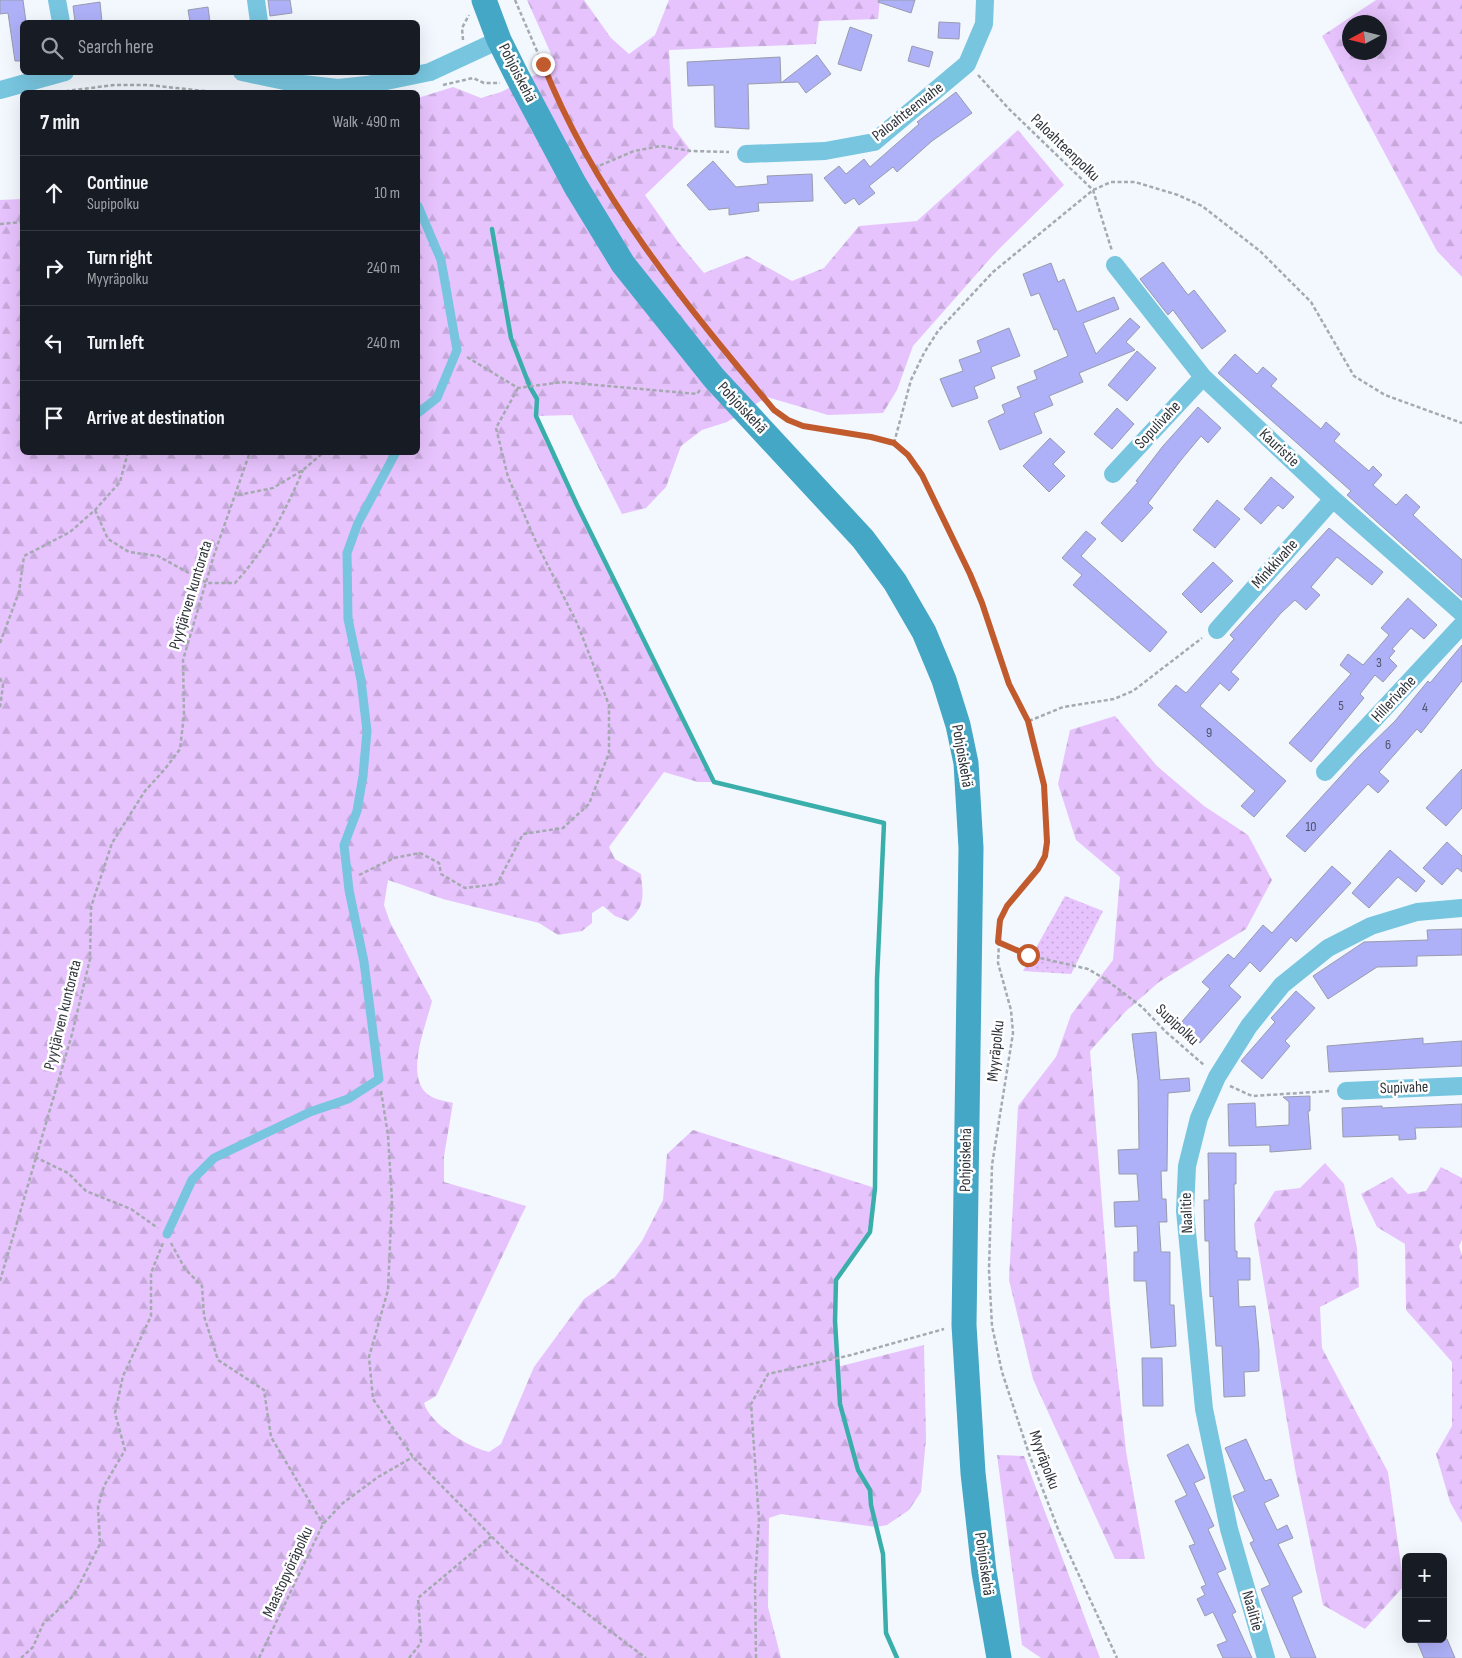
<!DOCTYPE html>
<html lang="en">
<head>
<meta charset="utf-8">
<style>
	:root { --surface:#171b24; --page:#242831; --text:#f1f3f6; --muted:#9ea1a6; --line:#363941 }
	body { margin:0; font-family:"Sofia Sans Condensed",sans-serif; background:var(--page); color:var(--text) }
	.controls { position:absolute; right:15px; bottom:15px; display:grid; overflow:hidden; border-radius:8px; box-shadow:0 5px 20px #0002 }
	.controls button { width:45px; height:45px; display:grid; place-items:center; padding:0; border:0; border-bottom:1px solid var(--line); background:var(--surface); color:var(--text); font:25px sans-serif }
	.compass { position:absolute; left:1342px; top:15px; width:45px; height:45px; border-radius:50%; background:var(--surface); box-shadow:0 5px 20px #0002; rotate:263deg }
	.stop { position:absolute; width:15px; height:15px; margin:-11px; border:4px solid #c15b2e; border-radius:50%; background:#fff }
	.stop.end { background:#c15b2e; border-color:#fff; box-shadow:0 1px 5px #0008 }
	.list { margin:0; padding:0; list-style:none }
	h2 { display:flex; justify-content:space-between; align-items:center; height:65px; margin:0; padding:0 20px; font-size:21px }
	h2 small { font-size:16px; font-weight:400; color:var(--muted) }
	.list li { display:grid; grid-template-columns:32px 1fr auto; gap:15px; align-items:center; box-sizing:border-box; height:75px; padding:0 20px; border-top:1px solid var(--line) }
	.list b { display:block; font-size:19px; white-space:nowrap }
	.list p { margin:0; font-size:16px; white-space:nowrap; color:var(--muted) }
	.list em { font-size:16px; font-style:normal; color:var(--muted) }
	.icon { flex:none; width:28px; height:28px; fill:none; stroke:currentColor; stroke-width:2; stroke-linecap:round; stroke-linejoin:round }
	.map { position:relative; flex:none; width:1462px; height:1658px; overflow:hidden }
	.search { position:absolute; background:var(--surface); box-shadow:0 5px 20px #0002; left:20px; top:20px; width:400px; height:55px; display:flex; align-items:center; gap:12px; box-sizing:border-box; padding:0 18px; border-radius:8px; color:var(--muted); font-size:19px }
	.panel { position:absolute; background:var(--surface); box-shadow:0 5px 20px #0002; left:20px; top:90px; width:400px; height:365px; border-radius:8px }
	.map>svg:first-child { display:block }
	.forest { fill:url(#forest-firs); fill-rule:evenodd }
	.park { fill:url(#park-dots) }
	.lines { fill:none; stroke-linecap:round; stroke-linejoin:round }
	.stream { stroke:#3aaeaa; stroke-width:4.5 }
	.building { fill:#aeb0f8; stroke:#999bad }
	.path { stroke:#a4aab0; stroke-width:2.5; stroke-dasharray:4 2.5; stroke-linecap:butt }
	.lane { stroke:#78c5df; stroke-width:9 }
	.street { stroke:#78c5df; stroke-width:18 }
	.secondary { stroke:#44a7c6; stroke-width:25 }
	.route { stroke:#c15b2e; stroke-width:6 }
	.labels { text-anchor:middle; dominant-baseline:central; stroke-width:5; stroke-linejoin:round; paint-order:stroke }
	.number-label { font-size:14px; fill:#50546b }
	.street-label { font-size:16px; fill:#30353c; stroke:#fff }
</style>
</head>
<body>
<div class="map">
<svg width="1462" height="1658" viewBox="0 0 1462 1658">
	<defs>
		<pattern id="forest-firs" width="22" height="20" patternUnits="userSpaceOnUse" patternTransform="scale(1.25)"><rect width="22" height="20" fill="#e7c3fd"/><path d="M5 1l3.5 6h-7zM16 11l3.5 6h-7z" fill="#c6a8da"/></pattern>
		<pattern id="park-dots" width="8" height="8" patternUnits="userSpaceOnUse" patternTransform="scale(1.25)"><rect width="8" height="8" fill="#e7c3fd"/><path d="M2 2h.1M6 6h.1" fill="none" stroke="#c6a8da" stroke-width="1.8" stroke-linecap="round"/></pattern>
	</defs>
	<rect width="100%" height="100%" fill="#f2f8fe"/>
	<path class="forest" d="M527,0H584L611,38L629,54L655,35L669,0H880L878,19L819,21L816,44L669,50L673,127L691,151L645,195L678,242L704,273L747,256L792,281L824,268L859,226L917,221L1018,130L1064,185L996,252L913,346L897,390L883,413L828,415L767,397L727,422L702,430L681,446L666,487L646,508L622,514L572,415L537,416L577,505L714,782H698L664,772L609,847L615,859L641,874C643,896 646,906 628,921L615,916L603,906L592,913V923L582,931L558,935L539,923L443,899L388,880L384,905L390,922L432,1001C426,1026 403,1079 430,1096C436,1100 446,1101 453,1103L444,1156V1182L526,1206L436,1396L424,1403C430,1424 468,1447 489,1452L501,1444L534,1367L584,1299L615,1277L642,1241L663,1200L667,1154L693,1130L875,1188L870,1232L836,1280L837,1367L924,1345L926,1439L921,1492L909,1510L887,1525L876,1527L781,1514L769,1518L768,1607L781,1658H0V200L22,199V452H418V98L453,87L481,98L501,92L556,65Z
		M1376,0H1462V277L1437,251L1322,36ZM1380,22V52H1350V22Z
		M1115,716L1157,766L1204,806L1248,835L1272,880L1246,929L1159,982L1126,1011L1090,1051L1110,1304L1126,1451L1145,1559H1115L1033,1379L1009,1280L1018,1106L1056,1057L1071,1015L1113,960L1120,877L1076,840L1058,784L1070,730Z
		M1325,1163L1344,1184L1357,1248L1359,1287L1320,1307L1322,1348L1388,1472L1404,1586L1365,1629L1323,1605L1295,1469L1254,1224L1275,1191L1300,1188Z
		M1441,1167L1462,1178V1240L1459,1246L1462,1256V1523L1450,1502L1436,1454L1452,1426V1362L1406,1310L1405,1244L1377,1227L1361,1194L1392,1177L1408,1194L1426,1191Z
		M997,1455L1024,1456L1100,1658H1041L1022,1645Z"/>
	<path class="park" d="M1065,896L1103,911L1071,974L1023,971Z"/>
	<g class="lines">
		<path class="stream" d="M492,229L511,338L530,387L537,399L536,416L577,505L714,782L884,823L877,979L875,1188L870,1232L836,1280L835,1321L840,1404L858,1470L870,1490L871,1505L883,1554L886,1633L897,1658"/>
	</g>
	<path class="building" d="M0,0H23L26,22H22V61H15L8,13L0,14Z
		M268,0H290L292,13L270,16Z
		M879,0H915L911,13L878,2Z
		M100,2L102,22H75L73,6Z
		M208,7L210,22H190L188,10Z
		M939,22L960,23L959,39L938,38Z
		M850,27L872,35L861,71L838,64Z
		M912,46L933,52L929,67L908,61Z
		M817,55L831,74L806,93L798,82L748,84L749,129L715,127L714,85L688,86L687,62L780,57L781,83Z
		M956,92L972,113L932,141L897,172L893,167L869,186L875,193L859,205L854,198L845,204L824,178L839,166L846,174L864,159L870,167L919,124L917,122Z
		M713,161L736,187L768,184L767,176L812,174L813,201L758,203L759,211L729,215V208L709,210L687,185Z
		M1163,262L1188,295L1194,290L1226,331L1202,349L1173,310L1168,315L1140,279Z
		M1051,263L1058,282L1064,279L1077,312L1114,297L1119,309L1083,323L1096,354L1130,318L1140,327L1126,342L1135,350L1079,373L1083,382L1049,396L1053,405L1034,413L1042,433L1000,450L988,421L1005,413L1002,405L1021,397L1017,387L1037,379L1034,371L1068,356L1057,329L1054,330L1039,293L1031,296L1023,274Z
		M1009,328L1020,356L991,367L995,378L974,387L978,398L952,407L940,379L963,371L959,360L981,352L977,341Z
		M1137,351L1156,368L1127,401L1108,385Z
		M1235,354L1257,374L1263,367L1277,379L1271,386L1321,429L1326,422L1340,434L1334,441L1369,471L1373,466L1382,475L1373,485L1396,505L1406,494L1420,507L1413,515L1462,560V598L1347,495L1351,491L1218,373Z
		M1198,407L1221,428L1208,443L1201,436L1181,460L1148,503L1153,508L1122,542L1101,523L1138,482L1136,481L1163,446Z
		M1117,408L1134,424L1112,449L1094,434Z
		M1050,438L1065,452L1053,464L1065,476L1049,492L1023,466Z
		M1271,477L1294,497L1283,509L1278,505L1261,524L1244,509Z
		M1217,500L1240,519L1215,548L1193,530Z
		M1329,528L1383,572L1372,585L1337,557L1311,587L1320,595L1306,610L1295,600L1281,613L1231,672L1239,679L1229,691L1220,683L1200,706L1286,781L1254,817L1241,806L1255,791L1158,705L1176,685L1186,693L1234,639L1230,635Z
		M1086,531L1096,539L1081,556L1167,632L1150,652L1073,585L1082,575L1062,558Z
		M1213,562L1233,581L1201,613L1182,594Z
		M1408,598L1437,625L1424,639L1411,628L1392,649L1395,651L1389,658L1397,666L1383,682L1375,675L1360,694L1364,698L1311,762L1289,743L1351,674L1340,665L1348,654L1363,665L1389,635L1381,628Z
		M1462,645V681L1421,733L1417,729L1379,772L1389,781L1378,793L1368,784L1305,852L1286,836L1359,756L1395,721L1428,681L1430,683Z
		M1462,769V808L1446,826L1426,808Z
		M1447,842L1462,856V872L1457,868L1442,885L1423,868Z
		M1390,850L1425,881L1416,892L1398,877L1369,908L1352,893Z
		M1332,866L1351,883L1296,942L1291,937L1260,972L1250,962L1229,986L1241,997L1200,1043L1179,1025L1210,989L1202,982L1228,954L1234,959L1263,925L1272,933Z
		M1462,929V955L1417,956V966L1377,967L1328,999L1313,976L1364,942L1428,940L1427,930Z
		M1296,991L1315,1008L1285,1041L1290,1046L1262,1079L1241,1061L1275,1022L1271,1018Z
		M1156,1032L1160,1080L1189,1078L1190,1091L1168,1093L1167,1171H1161L1162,1199H1166L1167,1222H1159L1161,1252H1170V1305H1174L1176,1346L1151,1348L1146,1281H1134V1252H1138L1137,1226L1115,1227L1114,1202L1139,1201L1137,1174H1119L1118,1150L1139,1149L1138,1081L1132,1034Z
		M1423,1038V1044L1462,1041V1066L1329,1072L1327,1046Z
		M1310,1096V1111H1308L1311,1149L1270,1152V1145L1229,1146L1228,1104L1255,1103L1256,1127L1289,1125V1102L1283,1097Z
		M1462,1104V1127L1415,1128L1416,1139L1399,1140V1135L1343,1137L1342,1108L1382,1106V1108Z
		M1208,1153H1236V1184H1234L1235,1251H1237V1258H1250V1280H1238L1239,1307L1255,1306L1259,1350V1371L1244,1372L1245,1396L1224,1397L1222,1346H1216L1213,1296L1210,1297L1209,1241H1205L1204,1200H1209Z
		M1142,1358H1162L1163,1406H1143Z
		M1246,1439L1265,1481L1271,1479L1279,1496L1264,1503L1277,1530L1287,1525L1293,1538L1278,1544L1302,1592L1292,1597L1316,1658H1291L1261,1589L1270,1585L1250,1543L1254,1541L1233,1496L1245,1491L1225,1448Z
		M1188,1444L1205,1478L1194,1483L1214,1526L1208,1529L1226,1569L1217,1573L1236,1612L1232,1614L1252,1658H1223L1217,1645L1227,1641L1213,1612L1205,1616L1197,1599L1205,1595L1201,1587L1206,1585L1189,1546L1195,1544L1175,1501L1187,1495L1167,1455Z
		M1416,1639H1447L1455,1658H1424Z"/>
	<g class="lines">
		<path class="path" d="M515,0L543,65L535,68
			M463,40L462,28L469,15
			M543,65C594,194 685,304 773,410L788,420L803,425L871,437L894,443L908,455L922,475L970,574L982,603L1009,684L1028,721L1044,785L1047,842L1045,856L1038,869L1007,906L1000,921L998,963L1011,1010L1013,1033L992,1165L989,1270L992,1326L1002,1372L1029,1454L1060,1534L1117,1658
			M978,75L1010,110L1093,190L1112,251
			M443,85L473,78L484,83H500
			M59,92L114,85H148L214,92
			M594,168L634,151L661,146L691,151L729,152
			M0,224L22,222
			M467,357L518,388L563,382L697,394L700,390
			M894,443L911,380L924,353L938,331L993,272L1093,190L1111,182H1135L1178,195L1202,206L1260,251L1311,302L1354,376L1385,395L1462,423
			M238,495L273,488L303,470L324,452
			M95,510L108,539L129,552L158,556L207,583H235C266,549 285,512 303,470
			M0,643L19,592L24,556L70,532L95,510L120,482L128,452
			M0,678L3,685L0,708
			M1029,721L1063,707L1114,699L1133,691L1202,638
			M359,875L394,858L420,853L439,863L441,874L465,888L497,884L523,834L563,828L589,804L609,753V705L577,623L537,544L508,477L496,428L518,388
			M998,942L1027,955L1088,969L1105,979L1142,1007L1166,1032L1204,1065
			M1230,1086L1252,1096L1330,1091
			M381,1091L388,1135L392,1200L388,1290L369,1357L373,1399L413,1457L512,1557L646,1658
			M35,1157L68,1173L86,1191L131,1209L158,1228
			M171,1243L185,1269L202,1286L204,1316L218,1360L264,1390L271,1437L323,1524
			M0,1281L72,1034L90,959L91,907L112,843L145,791L165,769L180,749L184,715L183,660L214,555L250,452
			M21,1658L33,1647L43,1624L74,1595L100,1544L98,1507L104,1486L125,1450L115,1413L123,1376L151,1316V1273L163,1243
			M259,1658L323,1524L343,1503L378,1477L413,1457
			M409,1658L421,1643L418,1598L492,1536
			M756,1658L755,1582L759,1520L751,1404L768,1374L851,1355L944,1329"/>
		<path class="lane" d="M418,206L441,260L457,350L437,398L418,413
			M167,1234L192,1180L214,1158L310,1112L348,1099L379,1079L364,962L349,890L344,845L357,811L363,776L367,731L361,680L348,619L347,553L358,523L396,452"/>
		<path class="street" d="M57,0L61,22
			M256,0L259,22
			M242,72L294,83L338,88L367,85L430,72L499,40
			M0,90L65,72
			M746,154L825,151L874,142L967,64L984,24L985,0
			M1115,265L1203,377L1333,499L1462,613
			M1113,474L1203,377
			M1217,630L1333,499
			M1325,772L1462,625
			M1346,1091L1462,1086
			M1266,1658L1229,1529L1204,1409L1185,1211L1187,1166L1199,1118L1217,1077L1249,1026L1282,985L1328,948L1371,926L1417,912L1462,908"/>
		<path class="secondary" d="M484,0L499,40L517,76L575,185L623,264L714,378L863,539L895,582L924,632L944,680L958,725L966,763L971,848L964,1325L973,1473L984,1572L999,1658"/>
	</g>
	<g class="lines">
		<path class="route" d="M543,64C594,194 685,304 774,410L788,420L803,426L871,437L894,443L908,455L922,475L970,574L982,603L1009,684L1028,721L1044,785L1047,842L1045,856L1038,869L1007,906L1000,920L998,942L1028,955"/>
	</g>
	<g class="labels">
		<g class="number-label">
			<text x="1379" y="662">3</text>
			<text x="1341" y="705">5</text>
			<text x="1425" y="707">4</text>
			<text x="1209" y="732">9</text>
			<text x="1388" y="744">6</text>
			<text x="1311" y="826">10</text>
		</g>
		<g class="street-label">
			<text transform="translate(517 73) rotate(63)">Pohjoiskehä</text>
			<text transform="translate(908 112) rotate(-38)">Paloahteenvahe</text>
			<text transform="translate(1065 148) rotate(44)">Paloahteenpolku</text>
			<text transform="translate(742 408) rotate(47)">Pohjoiskehä</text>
			<text transform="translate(1158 425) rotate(-47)">Sopulivahe</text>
			<text transform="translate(1279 448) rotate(43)">Kauristie</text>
			<text transform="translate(1275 564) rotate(-48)">Minkkivahe</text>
			<text transform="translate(191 595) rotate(-73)">Pyytjärven kuntorata</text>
			<text transform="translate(1394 699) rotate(-47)">Hillerivahe</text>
			<text transform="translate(962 756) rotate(80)">Pohjoiskehä</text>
			<text transform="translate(63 1015) rotate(-76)">Pyytjärven kuntorata</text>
			<text transform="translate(1177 1025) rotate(43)">Supipolku</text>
			<text transform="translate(996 1051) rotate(-84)">Myyräpolku</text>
			<text transform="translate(1404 1088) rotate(-2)">Supivahe</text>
			<text transform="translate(966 1160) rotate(-89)">Pohjoiskehä</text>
			<text transform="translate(1187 1213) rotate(-92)">Naalitie</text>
			<text transform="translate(1044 1460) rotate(70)">Myyräpolku</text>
			<text transform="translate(984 1564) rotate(82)">Pohjoiskehä</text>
			<text transform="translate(288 1572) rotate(-65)">Maastopyöräpolku</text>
			<text transform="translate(1252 1611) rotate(74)">Naalitie</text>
		</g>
	</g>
</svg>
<div class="controls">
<button>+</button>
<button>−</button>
</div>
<svg class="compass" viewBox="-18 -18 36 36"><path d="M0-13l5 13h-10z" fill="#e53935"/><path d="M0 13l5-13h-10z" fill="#9ea1a6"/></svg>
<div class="stop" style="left:1028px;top:955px"></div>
<div class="stop end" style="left:543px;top:64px"></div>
<div class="search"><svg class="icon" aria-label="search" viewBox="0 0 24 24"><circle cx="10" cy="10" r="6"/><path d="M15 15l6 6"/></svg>Search here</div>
<section class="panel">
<h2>7 min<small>Walk · 490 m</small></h2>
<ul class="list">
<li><svg class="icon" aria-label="ahead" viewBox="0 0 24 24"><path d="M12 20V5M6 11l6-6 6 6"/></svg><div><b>Continue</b><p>Supipolku</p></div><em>10 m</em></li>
<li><svg class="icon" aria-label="right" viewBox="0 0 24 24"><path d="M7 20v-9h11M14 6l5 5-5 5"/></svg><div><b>Turn right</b><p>Myyräpolku</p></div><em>240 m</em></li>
<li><svg class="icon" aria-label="left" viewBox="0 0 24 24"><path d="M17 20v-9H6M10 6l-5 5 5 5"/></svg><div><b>Turn left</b></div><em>240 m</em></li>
<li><svg class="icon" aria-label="arrive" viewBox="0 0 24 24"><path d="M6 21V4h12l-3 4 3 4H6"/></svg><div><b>Arrive at destination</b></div></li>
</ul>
</section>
</div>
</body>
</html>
